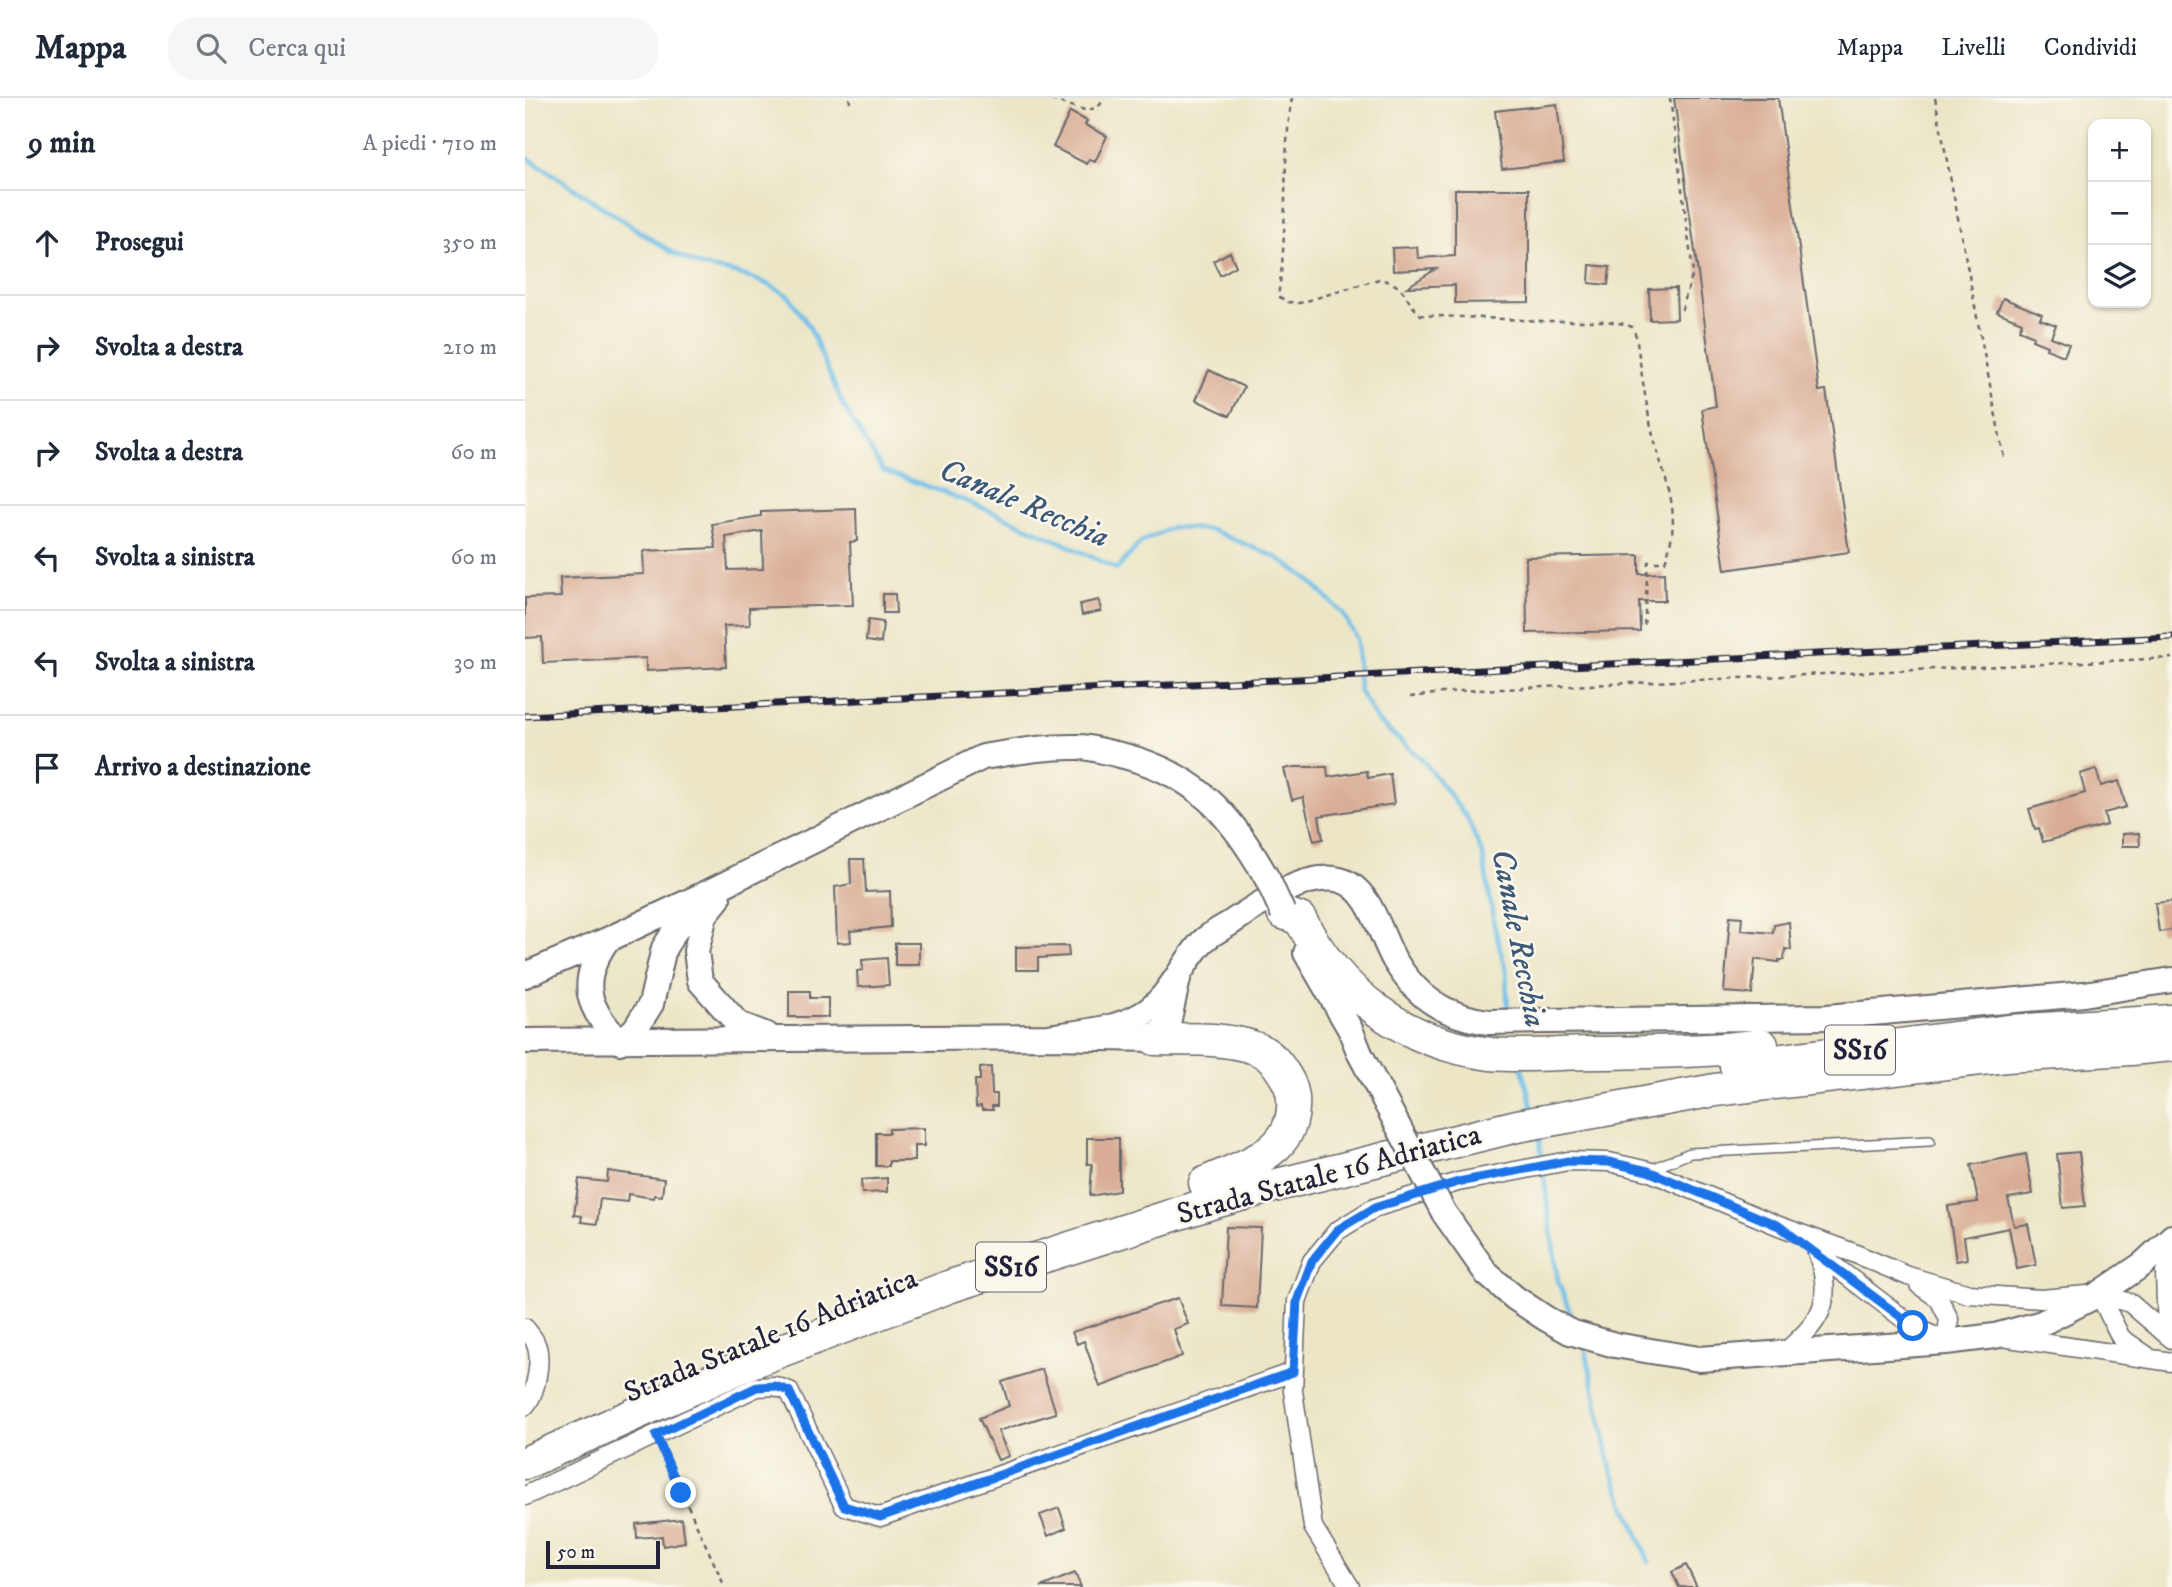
<!DOCTYPE html>
<html lang="it">
<head>
<meta charset="utf-8">
<style>
	:root { --surface:#fff; --page:#f6f6f7; --text:#1f2937; --muted:#747a83; --line:#e0e1e3 }
	body { margin:0; font-family:"IM FELL DW Pica",serif; background:var(--page); color:var(--text) }
	.controls { position:absolute; right:21px; top:21px; display:grid; overflow:hidden; border-radius:14px; box-shadow:0 2px 5px #0004 }
	.controls button { width:63px; height:63px; display:grid; place-items:center; padding:0; border:0; border-bottom:2px solid var(--line); background:var(--surface); color:var(--text); font:35px sans-serif }
	.scale { position:absolute; left:21px; bottom:18px; width:114px; box-sizing:border-box; padding-left:7px; border:4px solid #22223b; border-top:0; font-size:19px; line-height:24px; white-space:nowrap; color:#22223b; -webkit-text-stroke:5px #fbf7ec; paint-order:stroke }
	.stop { position:absolute; width:21px; height:21px; margin:-16px; border:5px solid #1a73e8; border-radius:50%; background:#fff }
	.stop.end { background:#1a73e8; border-color:#fff; box-shadow:0 2px 7px #0008 }
	.list { margin:0; padding:0; list-style:none }
	h2 { display:flex; justify-content:space-between; align-items:center; height:91px; margin:0; padding:0 28px; font-size:30px }
	h2 small { font-size:23px; font-weight:400; color:var(--muted) }
	.list li { display:grid; grid-template-columns:46px 1fr auto; gap:21px; align-items:center; box-sizing:border-box; height:105px; padding:0 28px; border-top:2px solid var(--line) }
	.list b { display:block; font-size:26px; white-space:nowrap }
	.list em { font-size:23px; font-style:normal; color:var(--muted) }
	.icon { flex:none; width:38px; height:38px; fill:none; stroke:currentColor; stroke-width:2; stroke-linecap:round; stroke-linejoin:round }
	.map { position:relative; flex:none; width:1647px; height:1489px; overflow:hidden }
	header { display:flex; align-items:center; gap:42px; box-sizing:border-box; height:98px; padding:0 35px; background:var(--surface); border-bottom:2px solid var(--line) }
	header strong { font-size:33px }
	nav { display:flex; gap:38px; margin-inline-start:auto; font-size:24px }
	.search { width:490px; height:63px; background:var(--page); display:flex; align-items:center; gap:18px; box-sizing:border-box; padding:0 24px; border-radius:28px; color:var(--muted); font-size:26px }
	main { display:flex }
	aside { flex:1; background:var(--surface) }
	.map>svg:first-child { display:block }
	.lines { fill:none; stroke-linecap:round; stroke-linejoin:round }
	.stream { stroke:#6cbee8; stroke-width:4.5 }
	.building { fill:#d9ad95; fill-rule:evenodd }
	.lane-casing { stroke:#69676c; stroke-width:12 }
	.street-casing { stroke:#69676c; stroke-width:21 }
	.secondary-casing { stroke:#69676c; stroke-width:28 }
	.highway-casing { stroke:#69676c; stroke-width:35 }
	.path { stroke:#69676c; stroke-width:2.5; stroke-dasharray:5 5; stroke-linecap:butt }
	.lane { stroke:#fff; stroke-width:9 }
	.street { stroke:#fff; stroke-width:18 }
	.secondary { stroke:#fff; stroke-width:24 }
	.highway { stroke:#fff; stroke-width:32 }
	.rail-casing { stroke:#22223b; stroke-width:7 }
	.rail { stroke:#fbf7ec; stroke-width:4.5; stroke-dasharray:13; stroke-linecap:butt }
	.secondary-bridge-casing { stroke:#69676c; stroke-width:28; stroke-linecap:butt }
	.secondary-bridge { stroke:#fff; stroke-width:24 }
	.route { stroke:#1a73e8; stroke-width:9 }
	.labels { text-anchor:middle; dominant-baseline:central; stroke-width:5; stroke-linejoin:round; paint-order:stroke }
	.shield { fill:#fbf7ec; stroke:#636270; stroke-width:2 }
	.shield-label { font-size:28px; font-weight:bold; fill:#22223b }
	.street-label { font-size:30px; fill:#22223b; stroke:#fbf7ec }
	.water-label { font-size:32px; font-style:italic; fill:#3c5978; stroke:#fbf7ec }
</style>
</head>
<body>
<header>
<strong>Mappa</strong>
<div class="search"><svg class="icon" aria-label="search" viewBox="0 0 24 24"><circle cx="10" cy="10" r="6"/><path d="M15 15l6 6"/></svg>Cerca qui</div>
<nav><a>Mappa</a><a>Livelli</a><a>Condividi</a></nav>
</header>
<main>
<aside>
<h2>9 min<small>A piedi · 710 m</small></h2>
<ul class="list">
<li><svg class="icon" aria-label="ahead" viewBox="0 0 24 24"><path d="M12 20V5M6 11l6-6 6 6"/></svg><div><b>Prosegui</b></div><em>350 m</em></li>
<li><svg class="icon" aria-label="right" viewBox="0 0 24 24"><path d="M7 20v-9h11M14 6l5 5-5 5"/></svg><div><b>Svolta a destra</b></div><em>210 m</em></li>
<li><svg class="icon" aria-label="right" viewBox="0 0 24 24"><path d="M7 20v-9h11M14 6l5 5-5 5"/></svg><div><b>Svolta a destra</b></div><em>60 m</em></li>
<li><svg class="icon" aria-label="left" viewBox="0 0 24 24"><path d="M17 20v-9H6M10 6l-5 5 5 5"/></svg><div><b>Svolta a sinistra</b></div><em>60 m</em></li>
<li><svg class="icon" aria-label="left" viewBox="0 0 24 24"><path d="M17 20v-9H6M10 6l-5 5 5 5"/></svg><div><b>Svolta a sinistra</b></div><em>30 m</em></li>
<li><svg class="icon" aria-label="arrive" viewBox="0 0 24 24"><path d="M6 21V4h12l-3 4 3 4H6"/></svg><div><b>Arrivo a destinazione</b></div></li>
</ul>
</aside>
<div class="map">
<svg width="1647" height="1489" viewBox="0 0 1647 1489">
	<rect width="100%" height="100%" fill="#fbf7ec"/>
	<filter id="ink" filterUnits="userSpaceOnUse"><feTurbulence type="fractalNoise" baseFrequency=".0143" numOctaves="2"/><feDisplacementMap in="SourceGraphic" scale="14" xChannelSelector="R" yChannelSelector="G"/><feConvolveMatrix kernelMatrix="1 2 1 2 8 2 1 2 1" color-interpolation-filters="sRGB"/></filter>
	<filter id="wash" filterUnits="userSpaceOnUse"><feTurbulence type="fractalNoise" baseFrequency=".00686" numOctaves="4" result="noise"/><feDisplacementMap in="SourceGraphic" scale="28" xChannelSelector="R" yChannelSelector="G"/><feGaussianBlur stdDeviation="1.57" result="paint"/><feColorMatrix in="noise" values="0 0 0 0 0 0 0 0 0 0 0 0 0 0 0 0 0 1.4 0 .05"/><feComposite in="paint" operator="in"/></filter>
	<g filter="url(#wash)">
		<rect width="100%" height="100%" fill="#ece6c7"/>
		<g class="lines">
			<path class="stream" d="M0,58L146,154L176,168L211,175L238,184L264,198L284,228L318,307L358,373C439,399 516,434 592,471L616,444L647,429L686,432L751,459L783,481L818,516L831,540L834,592L853,624L897,661L942,720L958,758L969,826L981,874L983,918
				M997,970L1008,1012
				M1013,1034L1018,1064
				M1018,1072L1033,1183L1049,1224
				M1060,1248L1086,1372L1124,1464"/>
		</g>
		<g id="blocks">
			<path class="building" d="M1149,0H1253L1294,293L1301,292L1324,454L1200,472L1177,311L1191,308Z
				M1032,6L1039,64L977,71L970,13Z
				M545,14L562,23L560,27L582,38L570,64L564,61L562,66L528,49Z
				M930,91H1004V204L930,205V187L882,189L911,171L868,173L867,150L892,149L893,160L930,158Z
				M705,154L711,168L695,177L688,163Z
				M1065,167L1085,169L1083,187L1064,185Z
				M1151,190L1152,221L1125,222L1124,191Z
				M1478,200L1517,216L1515,221L1531,227L1526,239L1544,246L1539,258L1521,251L1522,248L1507,242L1509,238L1494,232L1497,224L1472,214Z
				M684,272L719,289L705,318L671,302Z
				M331,411L332,443L325,444L328,507L224,510L225,527L199,528L201,569L121,573V560L18,565L17,539L0,540V500L36,499L35,480L119,476L118,453L191,450L187,426L236,418V414ZM237,433L238,471L203,472L201,439Z
				M1114,457V476L1139,475L1140,503H1114L1115,533L1002,535L1001,459Z
				M358,496H370L371,515H358Z
				M574,502L576,513L557,517L555,506Z
				M343,522L358,524L356,545L341,543Z
				M770,669H802L803,679L842,673L843,680L865,676L869,706L794,718L798,741L789,743L778,699L767,702L759,671Z
				M1571,671L1576,688L1594,683L1601,709L1579,715L1582,727L1518,744L1514,730L1510,731L1504,711L1560,695L1555,676Z
				M1614,735L1615,748H1597V736Z
				M325,761H339L341,794L365,793L366,829L325,833L326,844L312,845L310,789L326,786Z
				M1647,803V832L1634,834L1630,805Z
				M1205,818L1217,819L1216,832L1248,835L1249,827L1264,824L1266,852L1260,851L1259,862H1254V864L1230,861L1227,896L1199,894Z
				M370,845H394V867H370Z
				M543,848L544,858L513,860V872H491V849Z
				M362,860L364,887L333,889L332,873L338,872L337,862Z
				M264,893H285V900H303V919H264Z
				M466,969L467,996H472V1008H467L468,1012H457L456,1008L451,1009L450,982H455V970Z
				M399,1030V1048H389V1063H364V1068H351V1035H364V1031Z
				M562,1040H594V1093L565,1098L567,1066H562Z
				M1554,1054L1560,1108L1538,1110L1532,1056Z
				M1501,1056L1508,1096L1483,1100L1489,1128L1503,1126L1511,1167L1492,1171L1484,1130L1439,1139L1442,1161L1431,1163L1423,1108L1453,1104L1446,1067Z
				M83,1073L139,1081L137,1098L129,1097L128,1100L103,1096L102,1104L75,1101L72,1126L56,1124L57,1118L49,1117L54,1081L82,1084Z
				M362,1080V1094L337,1095L336,1082Z
				M701,1129L736,1130L732,1210L697,1208Z
				M653,1200L663,1226L649,1231L657,1258L575,1289L559,1243L552,1246L547,1234Z
				M517,1271L531,1315L473,1333L484,1358L473,1362L454,1320L484,1308L477,1284Z
				M534,1410L541,1430L523,1438L515,1417Z
				M157,1421L160,1444L138,1448L137,1438L112,1440L111,1426Z
				M1161,1467L1172,1489H1154L1147,1474Z
				M550,1475L556,1489H516Z"/>
		</g>
	</g>
	<g filter="url(#ink)">
		<use href="#blocks" fill-opacity="0" stroke="#69676c" stroke-width="2"/>
		<g class="lines">
			<g class="lane-casing">
				<path id="lane" d="M1125,1072L1165,1055L1405,1043"/>
			</g>
			<g class="street-casing">
				<path id="street" d="M1292,1155L1388,1228L1421,1244L1424,1221L1414,1201L1394,1187
					M1647,1158L1640,1174L1642,1237L1647,1241
					M1574,1196L1596,1240L1622,1258
					M0,1230C3,1234 8,1239 10,1244C18,1259 11,1296 0,1308
					M1477,1239L1647,1264
					M1258,1256C1294,1224 1310,1207 1293,1157
					M0,1398L232,1289L250,1288L264,1293L319,1408L355,1419L768,1274
					M825,1489L788,1429L768,1293L772,1203L787,1163L812,1133L849,1110L933,1084L1043,1063L1084,1064L1123,1073L1254,1128L1326,1154L1383,1178L1444,1196L1516,1201L1574,1196L1605,1205L1642,1237"/>
			</g>
			<g class="secondary-casing">
				<path id="secondary" d="M193,801L180,817L171,853L175,883L213,926L242,937
					M82,842C53,884 61,909 95,944L110,931L126,906L139,850L155,825L176,803
					M781,855L825,931L835,956
					M0,877L82,842L184,794L458,659C490,654 522,648 554,649C567,649 580,654 591,656C670,674 705,715 743,782
					M523,939C554,934 588,933 616,917C644,901 656,867 677,844C684,837 695,831 704,826C731,808 780,773 815,782C846,790 855,838 870,863C893,901 920,918 964,924L1302,919L1559,896L1647,882
					M630,941L643,925L653,881
					M0,943L523,939L630,941
					M919,1115L962,1176L990,1200L1020,1220L1045,1234L1090,1247L1174,1261L1421,1244L1470,1238L1517,1225L1574,1196L1618,1166L1647,1139"/>
			</g>
			<g class="highway-casing">
				<path id="highway" d="M758,815L775,821C814,896 880,946 966,956C1001,959 1038,955 1072,955C1127,954 1182,954 1237,947
					M630,941C662,942 696,939 727,949C745,954 755,968 764,985C768,994 769,1000 768,1010C766,1057 716,1068 680,1085
					M1211,968L1483,933L1647,923
					M0,1365L229,1263L426,1188L686,1105L752,1087L992,1028L1190,992L1481,958L1606,951L1647,947"/>
			</g>
			<path class="path" d="M324,0L326,8
				M767,0C756,65 764,133 753,198L763,204L775,205L854,181C883,187 877,200 896,217L1017,223H1081L1100,226L1107,229L1111,238C1116,270 1120,302 1127,333C1139,385 1159,410 1140,464H1123L1119,531
				M1145,0L1168,175L1156,214
				M1410,0L1479,360
				M526,2L563,13L575,7L579,0
				M885,599L934,593L1647,560
				M138,1353L200,1489"/>
			<use href="#lane" class="lane"/>
			<use href="#street" class="street"/>
			<use href="#secondary" class="secondary"/>
			<use href="#highway" class="highway"/>
			<g class="rail-casing">
				<path id="rail" d="M0,618L1647,539"/>
			</g>
			<use href="#rail" class="rail"/>
			<g class="secondary-bridge-casing">
				<path id="secondary-bridge" d="M743,782L758,815
					M835,956L919,1115"/>
			</g>
			<use href="#secondary-bridge" class="secondary-bridge"/>
		</g>
	</g>
	<g class="lines" filter="url(#ink)">
		<path class="route" d="M156,1395L131,1337L232,1289L250,1288L264,1293L319,1408L355,1419L768,1274L772,1203L787,1163L812,1132L849,1110L933,1084L1043,1063L1084,1064L1123,1073L1254,1128L1388,1228"/>
	</g>
	<g class="labels">
		<g class="shield">
			<rect x="1300" y="927.5" width="70" height="49" rx="5"/>
			<rect x="451" y="1144.5" width="70" height="49" rx="5"/>
		</g>
		<g class="shield-label">
			<text x="1335" y="952">SS16</text>
			<text x="486" y="1169">SS16</text>
		</g>
		<g class="street-label">
			<text transform="translate(804 1077) rotate(-15)">Strada Statale 16 Adriatica</text>
			<text transform="translate(246 1238) rotate(-22)">Strada Statale 16 Adriatica</text>
		</g>
		<g class="water-label">
			<text transform="translate(499 406) rotate(23)">Canale Recchia</text>
			<text transform="translate(993 840) rotate(79)">Canale Recchia</text>
		</g>
	</g>
</svg>
<div class="controls">
<button>+</button>
<button>−</button>
<button><svg class="icon" aria-label="layers" viewBox="0 0 24 24"><path d="M12 4l9 5-9 5-9-5zM3 14l9 5 9-5"/></svg></button>
</div>
<div class="scale">50 m</div>
<div class="stop" style="left:1388px;top:1228px"></div>
<div class="stop end" style="left:156px;top:1395px"></div>
</div>
</main>
</body>
</html>
